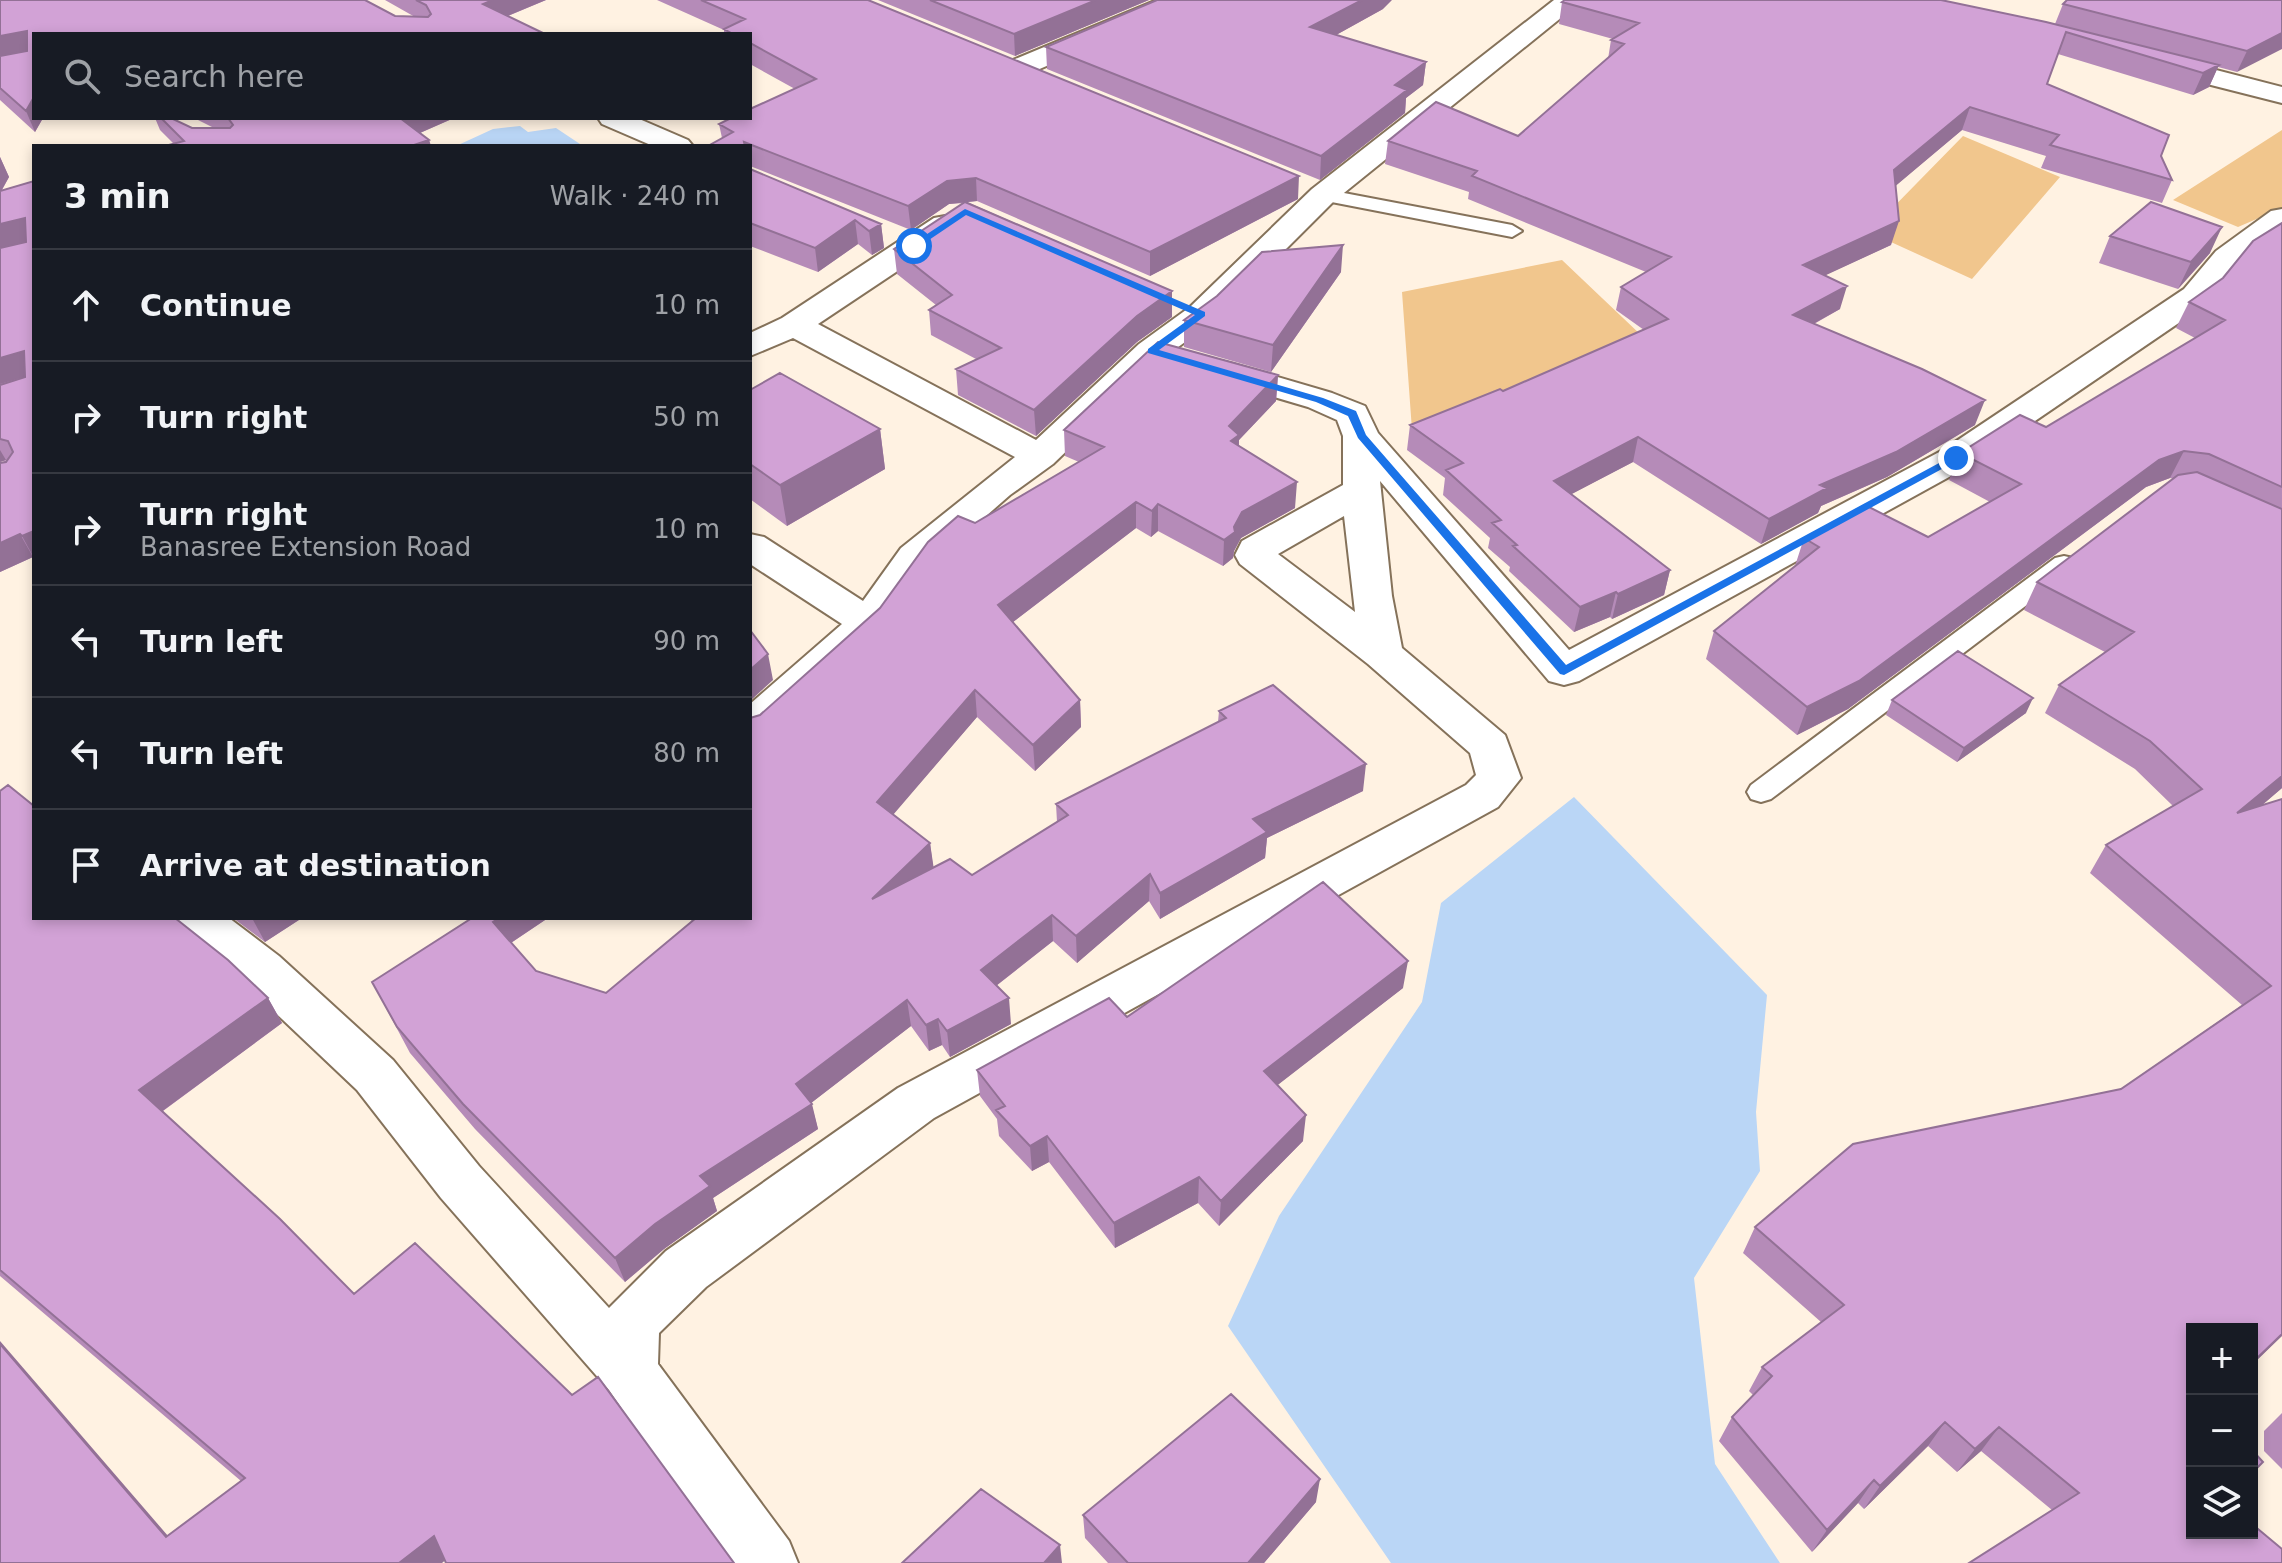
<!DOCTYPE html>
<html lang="en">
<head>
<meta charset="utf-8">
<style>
	:root { --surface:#171b24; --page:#20242c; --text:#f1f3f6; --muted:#9ea1a6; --line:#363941 }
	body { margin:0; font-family:"DejaVu Sans",sans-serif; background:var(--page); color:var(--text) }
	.controls { position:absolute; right:24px; bottom:24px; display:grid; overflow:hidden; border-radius:0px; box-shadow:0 4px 12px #0003 }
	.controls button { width:72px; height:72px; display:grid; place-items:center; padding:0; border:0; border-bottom:2px solid var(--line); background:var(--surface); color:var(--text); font:40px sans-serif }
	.stop { position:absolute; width:24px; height:24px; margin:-18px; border:6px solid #1a73e8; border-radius:50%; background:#fff }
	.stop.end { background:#1a73e8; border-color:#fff; box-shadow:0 2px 8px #0008 }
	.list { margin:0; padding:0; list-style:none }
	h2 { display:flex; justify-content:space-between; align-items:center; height:104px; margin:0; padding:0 32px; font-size:34px }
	h2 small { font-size:26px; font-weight:400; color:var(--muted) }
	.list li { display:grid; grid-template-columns:52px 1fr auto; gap:24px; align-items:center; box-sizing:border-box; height:112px; padding:0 32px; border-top:2px solid var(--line) }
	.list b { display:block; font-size:30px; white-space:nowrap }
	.list p { margin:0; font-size:26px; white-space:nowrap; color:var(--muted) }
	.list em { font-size:26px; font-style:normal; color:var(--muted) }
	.icon { flex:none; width:44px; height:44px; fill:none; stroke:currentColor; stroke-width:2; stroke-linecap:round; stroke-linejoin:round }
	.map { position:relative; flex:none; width:2282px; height:1563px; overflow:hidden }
	.search { position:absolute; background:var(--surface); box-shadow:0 4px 12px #0003; left:32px; top:32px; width:720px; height:88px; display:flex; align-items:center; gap:20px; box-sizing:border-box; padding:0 28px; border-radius:0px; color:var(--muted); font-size:30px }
	.panel { position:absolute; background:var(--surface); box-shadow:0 4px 12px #0003; left:32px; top:144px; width:720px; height:776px; border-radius:0px }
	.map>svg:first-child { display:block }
	.green { fill:#f1c68d }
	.water { fill:#bad6f6 }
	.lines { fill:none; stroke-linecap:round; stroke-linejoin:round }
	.service-casing { stroke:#85725a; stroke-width:4 }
	.minor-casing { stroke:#85725a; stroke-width:4 }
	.service { fill:#fff; fill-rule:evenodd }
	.minor { fill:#fff; fill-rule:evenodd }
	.wall { fill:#b58bb8 }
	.shaded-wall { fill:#937196 }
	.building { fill:#d2a2d6; stroke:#937196; stroke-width:2 }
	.route { fill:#1a73e8 }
</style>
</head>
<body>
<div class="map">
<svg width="2282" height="1563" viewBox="0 0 2282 1563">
	<rect width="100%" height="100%" fill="#fff2e2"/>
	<path class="green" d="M2282,130V208L2238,227L2173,200Z
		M1963,136L2060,177L1972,279L1869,232Z
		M1562,260L1642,336L1412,430L1402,292Z"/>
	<path class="water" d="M520,126L528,132L556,128L583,146H456L493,129Z
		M1574,797L1767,995L1756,1112L1760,1171L1694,1278L1715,1464L1780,1563H1391L1228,1326L1279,1216L1422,1002L1441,903Z"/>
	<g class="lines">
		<g class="service-casing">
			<path id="service" d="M1323,189L1512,225L1522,231L1512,237L1316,199L1313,195Z
				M2064,556L2073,558L2076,564L2073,570L1771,799L1761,802L1751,799L1747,792L1751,785L2055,558Z"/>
		</g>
		<g class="minor-casing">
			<path id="minor" d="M1157,0H1192L1188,5L1028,74L1018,76L1008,74L1004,68L1008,62Z
				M1554,0H1583L1334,201L1214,321L1163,358L1053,464L1010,495L929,566L882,632L765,739L750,743V704L842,624L750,564V534L764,537L863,601L901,548L1015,457L793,338L750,356V333L782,318L934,218L945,216L956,218L961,225L956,232L818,324L1036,440L1139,344L1190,307L1312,189Z
				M2154,54L2282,87V103L2144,68L2140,62L2144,56Z
				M598,118H637L688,140L693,146H653L602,124Z
				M2282,209V233L2238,265L2208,303L1969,466L1579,681L1564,685L1549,681L1380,481L1392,596L1402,648L1505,735L1521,778L1498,807L934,1118L706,1287L659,1333L658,1364L789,1541L798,1563H729L609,1390L441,1198L357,1090L245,984L179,931L172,918H229L279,956L393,1060L479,1166L609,1308L666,1251L898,1088L1466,785L1476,775L1470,753L1368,664L1240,564L1235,555L1242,541L1343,485V436L1337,420L1308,407L1209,378L1204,371L1209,364L1221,361L1233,364L1332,393L1365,406L1378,433L1569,650L1943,450L2184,289L2216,251L2271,211ZM1344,516L1355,612L1278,554Z"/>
		</g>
		<use href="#service" class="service"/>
		<use href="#minor" class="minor"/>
	</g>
	<path class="wall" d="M0,0L415,17L385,0H546L508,16L34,34V118H43L35,132L0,100Z
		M657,0H868L1298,199L1150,276L977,201L967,202L1172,291V317L1137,342L1036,436L958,395L956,369L976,359L931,335L929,310L936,305L897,274L894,249L964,203L949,204L911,230L750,166V146H708L722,138L719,124L795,89L750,64V34H724V30Z
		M878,0H1149L1015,56Z
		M2282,0L2237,72L2218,67L2209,87L2193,95L2058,54L2047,84L2161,156L2172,180L2162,203L2041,168L2046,156L1962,130L1895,186L1891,245L1825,275L1840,309L1814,324L1975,425L1887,477L1821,506L1818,513L1761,544L1633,462L1571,494L1670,570L1664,595L1612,619L1610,617L1574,632L1509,571L1510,567L1488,548L1490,538L1443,495L1445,478L1407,450L1410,425L1503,391L1644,330L1616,310L1621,287L1646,272L1468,199L1469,192L1385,164L1388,141L1518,136L1608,59L1611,40L1613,39L1559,24L1562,2L2055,24L2063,4Z
		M1383,9L1336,35L1426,62L1423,85L1406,98L1405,113L1320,180L1047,69L1046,47Z
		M155,118H171L192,128H214L194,118H454L420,133L429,140L431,146H165L174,144L160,130Z
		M0,157L9,177L2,190L34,181V558L33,557L0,572V463L7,460L0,462Z
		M750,169L881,224L884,248L872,255L858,244L818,272L750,246Z
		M2282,223V788L2261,806L2282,799V1336L2192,1329V1533L2052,1510L1981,1451L1957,1472L1928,1446L1864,1509L1858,1503L1812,1552L1719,1441L1732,1417L1753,1395L1749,1391L1762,1367L1821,1322L1743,1253L1755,1227L2121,1089L2242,1005L2090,873L2106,845L2173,806L2135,769L2045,713L2059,685L2105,652L2024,610L2037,582L2174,479L2170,478L2146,487L1848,709L1797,735L1706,659L1714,631L1795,566L1804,538L1928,537L1990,502L1949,480L1960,453L2046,427L2195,338L2176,328L2189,302L2223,278Z
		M2110,236L2210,253L2178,289L2099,263Z
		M1341,272L1271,372L1184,347V320L1217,296Z
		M1278,375L1276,401L1239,440V446L1295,508L1241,538L1234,551L1233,558L1223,566L1158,531L1151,537L1136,528L1013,622L1080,700L1081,727L1035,771L977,717L893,814L930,843L933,867L972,875L1057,822L1056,804L1218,722L1219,711L1363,791L1267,838L1265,858L1160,919L1149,901L1077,963L1053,941L996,986L1011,1024L950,1057L942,1045L929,1051L911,1026L811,1103L818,1129L713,1198L717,1211L664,1249L625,1282L475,1129L410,1053L372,982L468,920L467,918H548L511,943L536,971L606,993L692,921L688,918H750L760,715L975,523L1079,462L1065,456L1064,430Z
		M750,390L880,429L885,469L787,526L750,499Z
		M1892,700L2026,713L1957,762L1886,715Z
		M0,791L268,998L282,1023L163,1111L445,1560L168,1536L241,1481L0,1276Z
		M233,918H302L265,942Z
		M1403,988L1277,1085L1303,1141L1219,1226L1198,1203L1115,1248L1049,1162L1032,1171L999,1136L997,1119L980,1096L977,1070L1127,1017Z
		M2282,1413V1469L2264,1451V1431Z
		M1316,1502L1264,1563H1108L1085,1538L1083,1515Z"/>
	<path class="shaded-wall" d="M493,0H546L488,24L483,4Z
		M1096,0H1149L1015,56L1014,34Z
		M1362,0H1392L1383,9L1309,50L1310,27Z
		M27,31L34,52L0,59V36Z
		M2282,33V49L2237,72L2247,51Z
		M1426,62L1423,85L1406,98L1405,113L1320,180L1321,156L1395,85Z
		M2219,65L2209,87L2193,95L2203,73Z
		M34,97V118H43L35,132L26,111Z
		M1970,107L1962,130L1886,194L1894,170Z
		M400,118H454L406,139Z
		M429,140L431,146H411Z
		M0,157L9,177L0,193Z
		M1299,176L1298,199L1150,276V252Z
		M976,178L977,201L949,204L911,230L908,206L947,181Z
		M25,218L34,240L0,249V224Z
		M855,220L858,244L818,272L815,248Z
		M1899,221L1891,245L1796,289L1803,265Z
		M881,224L884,248L872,255L869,231Z
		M2222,227L2210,253L2178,289L2191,262Z
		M1343,245L1341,272L1271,372L1273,345Z
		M1847,286L1840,309L1786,339L1793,315Z
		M1172,291V317L1137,342L1036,436L1034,410L1137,316Z
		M24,351L34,374L0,384V358Z
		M1278,375L1276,401L1239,440L1238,461L1230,467L1229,426Z
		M1985,400L1975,425L1887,477L1821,506L1818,513L1761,544L1769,519L1820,485Z
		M880,429L885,469L787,526L780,485Z
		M1638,437L1633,462L1549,506L1554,481Z
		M0,450L6,460L0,462Z
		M2184,451L2170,478L2146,487L1848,709L1797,735L1807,707L2159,460Z
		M1297,482L1295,508L1241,538L1234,551L1233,558L1223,566L1224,540L1234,527L1242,512Z
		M1136,502V528L1000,632L998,605Z
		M1158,504V531L1151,537L1152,511Z
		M34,531V558L22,536Z
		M20,534L33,557L0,572V543Z
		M1670,570L1664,595L1612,619L1618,594Z
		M1616,592L1610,617L1574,632L1580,607Z
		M768,654L773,680L750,701V670Z
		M975,690L977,717L881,829L877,802Z
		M2033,698L2026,713L1957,762L1964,748Z
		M1080,700L1081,727L1035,771L1033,745Z
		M1366,764L1363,791L1267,838L1265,858L1160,919V893L1253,819Z
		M2282,776V788L2220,841L2237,813Z
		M930,843L934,870L872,899Z
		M1150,874L1149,901L1077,963L1076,936Z
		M1052,915L1053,941L983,996L981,970Z
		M252,918H302L265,942Z
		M499,918H548L503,948L493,922Z
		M1408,961L1403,988L1261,1098L1264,1071Z
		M268,998L282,1023L157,1115L139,1090Z
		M1009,998L1011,1024L950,1057L947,1031Z
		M907,1000L911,1026L802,1110L796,1084Z
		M938,1019L942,1045L929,1051L926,1025Z
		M812,1104L818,1129L713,1198L717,1211L664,1249L625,1282L615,1258L700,1176Z
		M1306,1115L1303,1141L1219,1226L1221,1201Z
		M1047,1136L1049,1162L1032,1171L1030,1146Z
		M1199,1177L1198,1203L1115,1248L1114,1223Z
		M2282,1334V1336L2252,1365V1363Z
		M0,1341L187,1558L166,1537L0,1344Z
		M1945,1422L1928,1446L1864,1509L1880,1486Z
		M1999,1427L1981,1451L1957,1472L1975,1449Z
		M1320,1479L1316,1502L1264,1563H1248Z
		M1874,1480L1858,1503L1812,1552L1827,1530Z
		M434,1536L449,1557L442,1563H399Z
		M1060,1545L1062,1563H1044Z"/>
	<path class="building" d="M0,0H365L395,16L428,17L431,14L426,5L416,0H493L483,4L545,34H34V97L26,111L0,88V56L27,51V31L0,36Z
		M701,0H868L1299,176L1150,252L976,178L947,181L908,206L744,142L745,146H708L733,132L719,124L731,118H750V109L816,79L750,43V34H733L724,29L745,19Z
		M930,0H1096L1014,34Z
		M1157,0H1362L1310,27L1426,62L1395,85L1407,90L1321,156L1046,47Z
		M1565,0H1941L2046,22L2219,65L2203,73L2066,32L2047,84L2169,135L2161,156L2172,180L2050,145L2059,135L1970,107L1894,170L1899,221L1803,265L1847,286L1793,315L1922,369L1985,400L1896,452L1820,485L1827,488L1769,519L1638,437L1554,481L1670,570L1618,594L1616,592L1580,607L1513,546L1517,545L1492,523L1501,520L1446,470L1463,463L1410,425L1500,389L1503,391L1668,319L1621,287L1671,257L1472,176L1477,171L1388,141L1436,102L1518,136L1624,44L1611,40L1639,23L1562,2Z
		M2067,0H2282V33L2247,51L2063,4Z
		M161,118H171L192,128H230L233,125L228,118H400L429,140L411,146H165L184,141Z
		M750,169L881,224L869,231L855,220L815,248L750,223Z
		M34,181V531L22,536L20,534L0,543V463L6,462L13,452L8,441L0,439V385L25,377L24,351L0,358V248L26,242L25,218L0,224V191Z
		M965,202L1172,291L1137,316L1034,410L956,369L1001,348L929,310L952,295L894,249Z
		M2151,202L2222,227L2191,262L2110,236Z
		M2282,223V487L2209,454L2184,451L2159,460L1859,681L1807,707L1714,631L1819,547L1804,538L1865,505L1928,537L2021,484L1960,453L2020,415L2046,427L2225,320L2189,302L2223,278L2253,241Z
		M1343,245L1273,345L1184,320L1217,296L1262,252Z
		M1158,342L1278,375L1229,426L1239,435L1231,441L1297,482L1242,512L1234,527L1235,532L1224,540L1158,504L1152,511L1136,502L998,605L1080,700L1033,745L975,690L877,802L930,843L872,899L950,859L972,875L1068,815L1056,804L1226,718L1219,711L1273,685L1366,764L1253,819L1267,832L1160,893L1150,874L1076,936L1052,915L981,970L1009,998L947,1031L938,1019L926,1025L907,1000L796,1084L812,1104L700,1176L710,1186L655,1224L615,1258L463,1104L397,1027L372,982L472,918H499L493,922L536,971L606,993L696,918H750V718L760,715L880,608L928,542L958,516L975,523L1104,447L1064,430Z
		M780,373L880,429L780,485L750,464V390Z
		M2197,472L2282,509V776L2237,813L2282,799V1334L2252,1363V1329H2192V1533H2252V1524L2282,1549V1563H1969L2079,1493L1999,1427L1975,1449L1945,1422L1880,1486L1874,1480L1827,1530L1732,1417L1772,1376L1762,1367L1844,1305L1755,1227L1853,1144L2121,1089L2271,986L2106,845L2202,789L2150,741L2059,685L2134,632L2037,582L2178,475Z
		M750,630L768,654L750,670Z
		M1958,651L2033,698L1964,748L1892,700Z
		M8,785L34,806V918H175L228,960L268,998L139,1090L280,1219L354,1294L415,1243L572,1395L598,1377L734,1563H446L434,1536L399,1563H0V1344L166,1537L245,1478L0,1270V791Z
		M1323,882L1408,961L1264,1071L1306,1115L1221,1201L1199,1177L1114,1223L1047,1136L1030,1146L996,1110L1005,1106L977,1070L1109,998L1127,1017Z
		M1231,1394L1320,1479L1248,1563H1128L1083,1515Z
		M2252,1450L2263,1462L2252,1473Z
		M981,1489L1060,1545L1044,1563H902Z"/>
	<path class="route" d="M965,209L1205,312V316L1159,350L1323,398L1356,411L1366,435L1566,665L1952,456L1962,458L1564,675L1560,674L1358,438L1348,416L1316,402L1148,353V349L1195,315L966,215L917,248L909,246Z"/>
</svg>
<div class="controls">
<button>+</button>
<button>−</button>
<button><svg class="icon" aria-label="layers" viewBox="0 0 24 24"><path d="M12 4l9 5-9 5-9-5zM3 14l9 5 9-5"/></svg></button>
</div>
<div class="stop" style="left:914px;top:246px"></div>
<div class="stop end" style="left:1956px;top:458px"></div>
<div class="search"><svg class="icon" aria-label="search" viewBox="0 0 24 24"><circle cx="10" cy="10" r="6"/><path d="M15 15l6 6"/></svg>Search here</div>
<section class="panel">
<h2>3 min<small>Walk · 240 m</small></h2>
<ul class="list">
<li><svg class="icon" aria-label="ahead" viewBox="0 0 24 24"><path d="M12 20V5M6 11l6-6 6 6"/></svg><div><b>Continue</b></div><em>10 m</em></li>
<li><svg class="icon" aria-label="right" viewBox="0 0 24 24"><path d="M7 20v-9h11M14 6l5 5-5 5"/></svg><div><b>Turn right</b></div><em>50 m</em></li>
<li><svg class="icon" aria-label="right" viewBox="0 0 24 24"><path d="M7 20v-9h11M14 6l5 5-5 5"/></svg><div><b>Turn right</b><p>Banasree Extension Road</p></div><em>10 m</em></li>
<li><svg class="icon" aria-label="left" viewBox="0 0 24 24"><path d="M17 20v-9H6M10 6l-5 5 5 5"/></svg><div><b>Turn left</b></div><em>90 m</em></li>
<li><svg class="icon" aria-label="left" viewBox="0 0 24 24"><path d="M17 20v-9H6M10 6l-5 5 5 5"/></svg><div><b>Turn left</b></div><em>80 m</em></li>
<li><svg class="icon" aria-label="arrive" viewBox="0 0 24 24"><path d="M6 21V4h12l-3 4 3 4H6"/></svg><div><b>Arrive at destination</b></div></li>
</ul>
</section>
</div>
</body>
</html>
